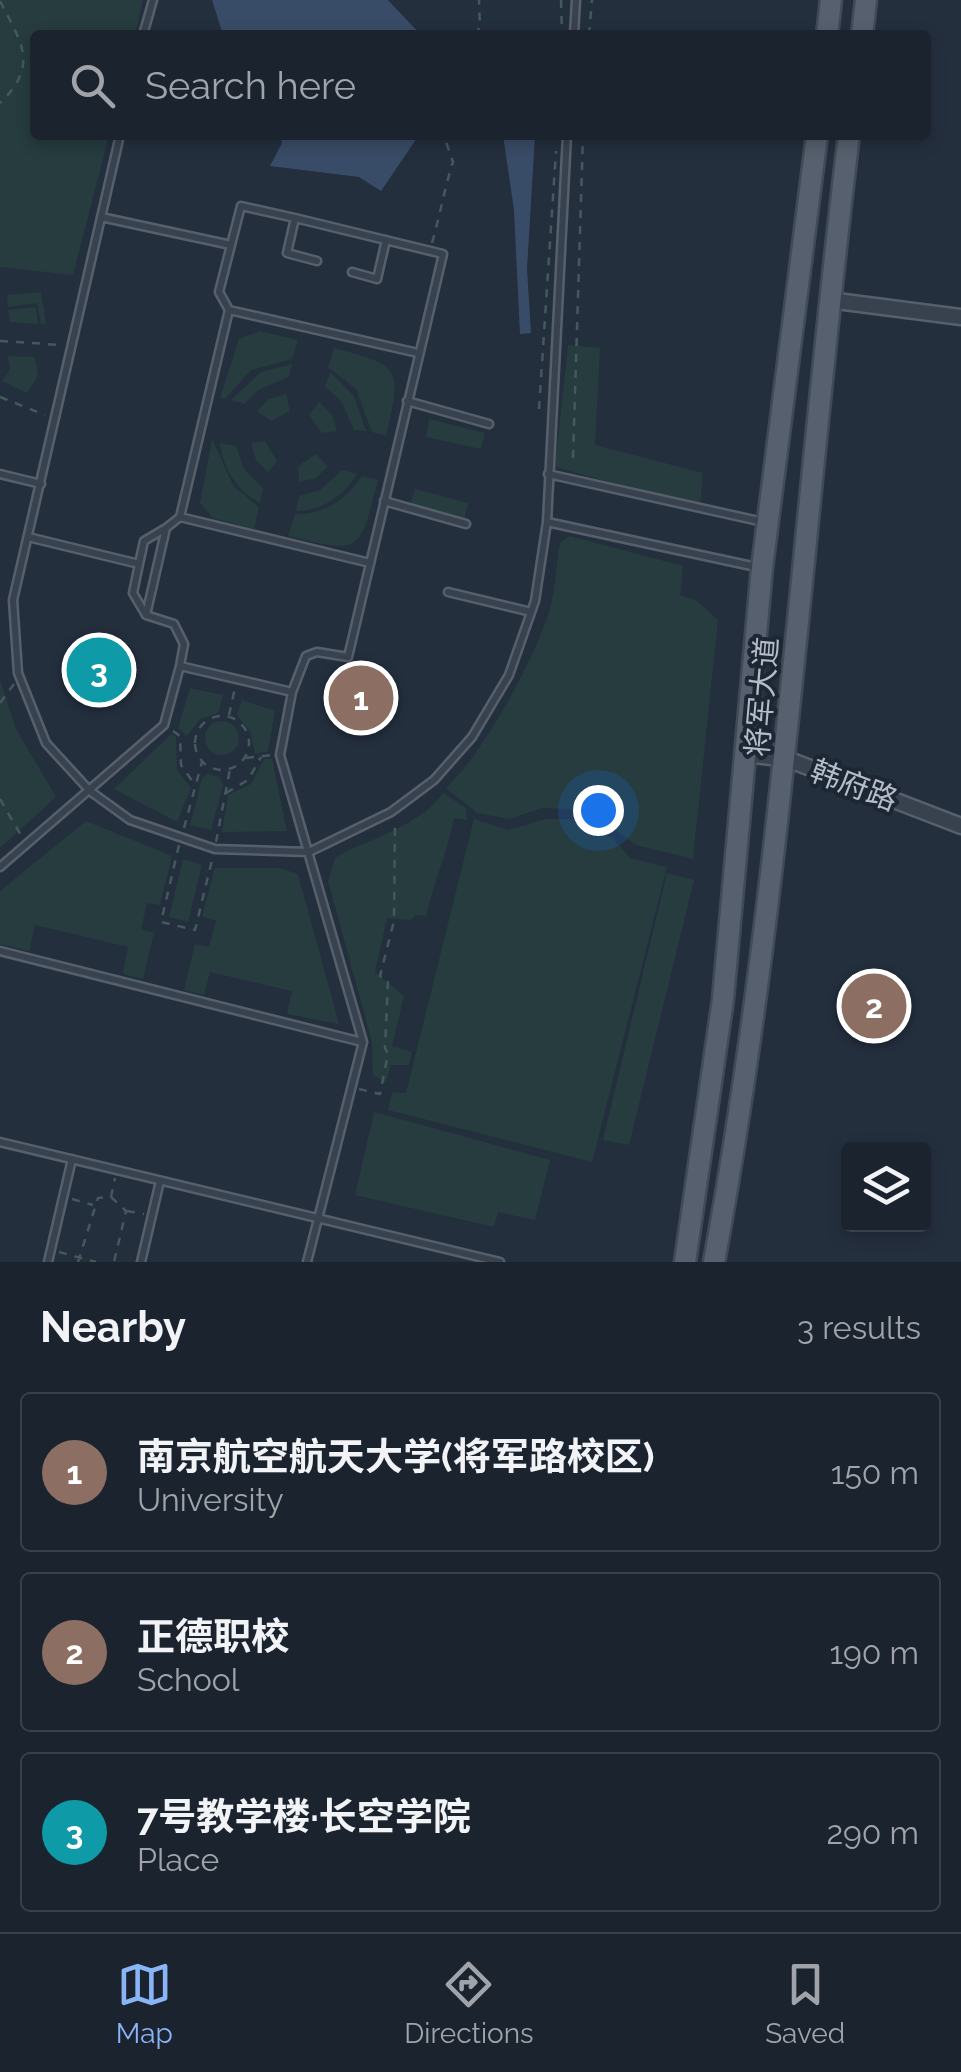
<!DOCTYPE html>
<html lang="en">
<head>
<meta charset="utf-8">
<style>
	:root { --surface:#1b232e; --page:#242b36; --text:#f1f3f6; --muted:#a0a4aa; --line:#39404a; --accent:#8ab4f8 }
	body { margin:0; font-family:Raleway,"Noto Sans SC",sans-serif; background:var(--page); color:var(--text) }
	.controls { position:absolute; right:30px; bottom:30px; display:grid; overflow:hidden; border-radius:10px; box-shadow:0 5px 15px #0003 }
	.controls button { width:90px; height:90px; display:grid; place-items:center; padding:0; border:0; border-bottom:2px solid var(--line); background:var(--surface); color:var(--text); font:50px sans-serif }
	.you { position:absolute; left:598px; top:810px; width:35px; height:35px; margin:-25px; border:8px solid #fff; border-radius:50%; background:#1a73e8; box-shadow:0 0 0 15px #1a73e833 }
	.badge { display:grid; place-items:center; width:65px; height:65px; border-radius:50%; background:var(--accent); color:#fff; font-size:32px; font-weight:700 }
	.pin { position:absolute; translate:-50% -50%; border:5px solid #fff; box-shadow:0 2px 10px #0006 }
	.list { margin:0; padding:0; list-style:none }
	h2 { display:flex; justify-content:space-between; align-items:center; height:130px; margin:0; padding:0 40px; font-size:42px }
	h2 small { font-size:32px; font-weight:400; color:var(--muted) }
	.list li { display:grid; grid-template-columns:65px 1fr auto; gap:30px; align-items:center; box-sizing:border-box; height:160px; margin:0 20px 20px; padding:0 20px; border:2px solid var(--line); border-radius:10px }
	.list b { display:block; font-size:38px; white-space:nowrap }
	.list p { margin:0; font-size:32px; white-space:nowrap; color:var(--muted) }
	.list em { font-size:32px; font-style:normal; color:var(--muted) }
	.icon { flex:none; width:55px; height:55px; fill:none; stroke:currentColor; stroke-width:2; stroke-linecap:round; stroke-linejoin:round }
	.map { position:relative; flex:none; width:961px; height:1262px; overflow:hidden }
	.search { position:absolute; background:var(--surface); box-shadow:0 5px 15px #0003; left:30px; right:30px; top:30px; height:110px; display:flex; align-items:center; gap:25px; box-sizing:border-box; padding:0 35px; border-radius:10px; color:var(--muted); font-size:38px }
	.sheet { height:670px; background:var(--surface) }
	nav { display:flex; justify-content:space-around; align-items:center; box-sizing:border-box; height:140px; border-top:2px solid var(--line); background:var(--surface); font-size:28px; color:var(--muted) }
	nav a { display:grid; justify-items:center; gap:5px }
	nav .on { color:var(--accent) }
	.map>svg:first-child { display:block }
	.green { fill:#263c3f }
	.water { fill:#394c67 }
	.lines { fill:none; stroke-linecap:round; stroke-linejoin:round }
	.lane-casing { stroke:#565f6c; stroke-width:11 }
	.street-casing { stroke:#565f6c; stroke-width:19 }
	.primary-casing { stroke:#414a57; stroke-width:25 }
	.path { stroke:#44595c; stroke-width:2.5; stroke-dasharray:8 8; stroke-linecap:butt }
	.lane { stroke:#38414e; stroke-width:6 }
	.street { stroke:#38414e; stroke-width:14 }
	.primary { stroke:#56606e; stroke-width:20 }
	.labels { text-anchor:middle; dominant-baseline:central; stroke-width:8; stroke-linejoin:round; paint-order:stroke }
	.street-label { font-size:30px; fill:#b4bcc9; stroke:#1d2633 }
</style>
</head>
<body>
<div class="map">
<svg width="961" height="1262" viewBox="0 0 961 1262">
	<rect width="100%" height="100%" fill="#242f3e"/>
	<path class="green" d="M0,0H143L135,35H35V135H109L73,275L0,267Z
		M41,292L46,324L41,325L37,303L8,307L7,295Z
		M36,307L38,324L10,322L8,310Z
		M260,331L298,340L292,359L251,370L225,399L220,398L239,339Z
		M568,345L600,348L595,445L703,473L700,507L555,467Z
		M334,348C402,366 402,367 386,436L372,432L356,389L328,367Z
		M8,356L35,357L38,376L27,393L2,381L10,369Z
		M292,364L289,377L258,390L245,404L231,400L261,372Z
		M330,372L354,396L366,431L354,430L341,401L325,387Z
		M286,394L290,411L271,421L257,411L269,399Z
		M319,402L332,415L337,431L322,433L309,415Z
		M429,419L485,433L481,449L426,437Z
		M212,439L234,487L259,507L254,529L213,518L200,503Z
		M265,441L277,461L268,473L256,460L251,443Z
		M220,443L236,446L244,469L263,488L260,503C237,491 223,469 220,443Z
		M316,454L328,466L316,478L299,482L298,466Z
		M342,470L357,474C344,496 322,511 296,511L299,496L320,490Z
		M362,476L378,480C359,553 363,554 288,536L295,514C323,515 346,500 362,476Z
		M415,489L468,503L464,520L410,505Z
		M570,536L683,566L680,595L697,601L718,620L693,859L636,845L587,810L542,808L510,819L477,813L446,788C484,752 537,656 551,605C556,584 556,563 560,543Z
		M0,680L16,729L56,797L0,848Z
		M190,688L223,695L218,713L200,719L187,736L178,728Z
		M242,700L275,711L268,751L255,754L250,731L237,715Z
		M205 738a17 17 0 1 1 34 0a17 17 0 1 1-34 0Z
		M171,734L176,737L177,770L191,788L177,822L114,789Z
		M264,759H272L287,831L222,832L228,795L251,784Z
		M208,774L219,777L223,785L211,830L190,825L202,778Z
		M443,793L466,808L467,820L454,818C447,854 434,881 426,916L416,915L411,920L387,918L375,972L404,996L392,1046L412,1052L409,1065H391L386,1083L373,1075L372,1042L328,881L335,858C370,837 418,828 443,793Z
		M474,819L508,830L545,819H571L613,838L630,858L667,867L592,1162L388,1110L392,1092L406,1093Z
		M86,821L172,856L160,905L147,903L141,929L154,933L143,979L123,974L128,947L35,925L29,951L0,944V891Z
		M183,859L202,865L188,922L169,917Z
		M215,868H279L298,874L339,1024L287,1014L292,991L210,972L204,995L184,990L195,944L209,947L216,921L202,916Z
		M667,873L694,880L629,1145L603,1140Z
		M374,1112L550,1160L535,1220L498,1212L494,1227L355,1195Z"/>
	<path class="water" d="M212,0H388L421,35H223Z
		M280,135H419L381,191L359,177L270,166L282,143Z
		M503,135H535L527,269L531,333L520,334L514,210Z"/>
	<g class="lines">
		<g class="lane-casing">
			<path id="lane" d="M143,35L153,0
				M574,35L576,0
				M120,135L13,600L18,673L46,743L90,791L130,820L215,849L309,852L391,812L434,780L472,737L509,675L535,601L547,522L567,135
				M101,217L231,245L219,292L229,310
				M231,245L241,206L295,218L287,253L317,261
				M352,272L377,279L386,240
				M407,401L489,424
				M0,474L41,484
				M548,474L763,522
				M384,501L466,524
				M180,517L229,310L418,353
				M547,522L761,568
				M28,537L139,564L133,593L146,615
				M139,564L144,541L166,528
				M448,592L531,612
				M180,666L184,644L174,624L146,615L166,528L180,517L370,563
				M292,692L306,656L317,652L348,657L443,254L295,218
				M0,867L164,725L180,666L292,692L280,755L363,1042L307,1262
				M0,951L362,1042
				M0,1142L500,1262
				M48,1262L72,1159
				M141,1262L160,1181"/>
		</g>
		<g class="street-casing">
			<path id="street" d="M829,300L961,317
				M745,754L787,759L961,826"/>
		</g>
		<g class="primary-casing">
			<path id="primary" d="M827,35L831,0
				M862,35L866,0
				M685,1262L723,999L762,568L817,135
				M714,1262C783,889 803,511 849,135"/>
		</g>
		<path class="path" d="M561,0L562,35
			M0,1C22,44 39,65 0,103
			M475,35L480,27L479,0
			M589,35L592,0
			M432,243C440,215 444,190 453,162L446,142L449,135
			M0,341L61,345
			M0,397L45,415
			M539,409L556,151
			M573,458L583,135
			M0,703L14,684
			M229,715L235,688
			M195 743a27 27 0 1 1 54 0a27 27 0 1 1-54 0Z
			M173,731L180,736L181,765L195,785
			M246,758L273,755
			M226,793L248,780L261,757
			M0,799L22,837
			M184,828L202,762
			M216,842L230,769
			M179,845L161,922L195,930L212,860
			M359,1089L380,1094L388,1054L385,1048L388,980L380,976L394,921L395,823
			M111,1197L126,1211L114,1262
			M72,1199L93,1205
			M127,1211L144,1214
			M59,1252L96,1262
			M78,1262L98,1198L111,1197L115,1178"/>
		<use href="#lane" class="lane"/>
		<use href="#street" class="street"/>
		<use href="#primary" class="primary"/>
	</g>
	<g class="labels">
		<g class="street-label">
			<text transform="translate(762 697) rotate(-85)">将军大道</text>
			<text transform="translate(854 785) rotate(21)">韩府路</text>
		</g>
	</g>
</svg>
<div class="controls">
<button><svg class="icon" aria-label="layers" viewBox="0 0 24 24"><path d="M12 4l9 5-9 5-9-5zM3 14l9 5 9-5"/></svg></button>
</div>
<div class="you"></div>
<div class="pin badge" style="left:361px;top:698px;background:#8d6e63">1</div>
<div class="pin badge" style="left:874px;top:1006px;background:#8d6e63">2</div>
<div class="pin badge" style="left:99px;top:670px;background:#0f9aa8">3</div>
<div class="search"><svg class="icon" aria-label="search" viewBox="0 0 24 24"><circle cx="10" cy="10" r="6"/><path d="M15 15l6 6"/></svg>Search here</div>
</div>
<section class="sheet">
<h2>Nearby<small>3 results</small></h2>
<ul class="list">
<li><span class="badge" style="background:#8d6e63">1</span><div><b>南京航空航天大学(将军路校区)</b><p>University</p></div><em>150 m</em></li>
<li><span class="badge" style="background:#8d6e63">2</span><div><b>正德职校</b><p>School</p></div><em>190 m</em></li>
<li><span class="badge" style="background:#0f9aa8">3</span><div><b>7号教学楼·长空学院</b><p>Place</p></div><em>290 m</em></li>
</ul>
</section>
<nav>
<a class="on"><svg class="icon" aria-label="map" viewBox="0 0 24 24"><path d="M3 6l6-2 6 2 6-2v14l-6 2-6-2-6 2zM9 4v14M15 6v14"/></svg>Map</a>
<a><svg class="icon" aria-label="directions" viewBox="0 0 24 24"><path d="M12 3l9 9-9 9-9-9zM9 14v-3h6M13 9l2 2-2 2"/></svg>Directions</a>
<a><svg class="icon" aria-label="saved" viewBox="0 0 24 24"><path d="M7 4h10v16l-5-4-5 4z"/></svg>Saved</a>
</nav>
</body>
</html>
